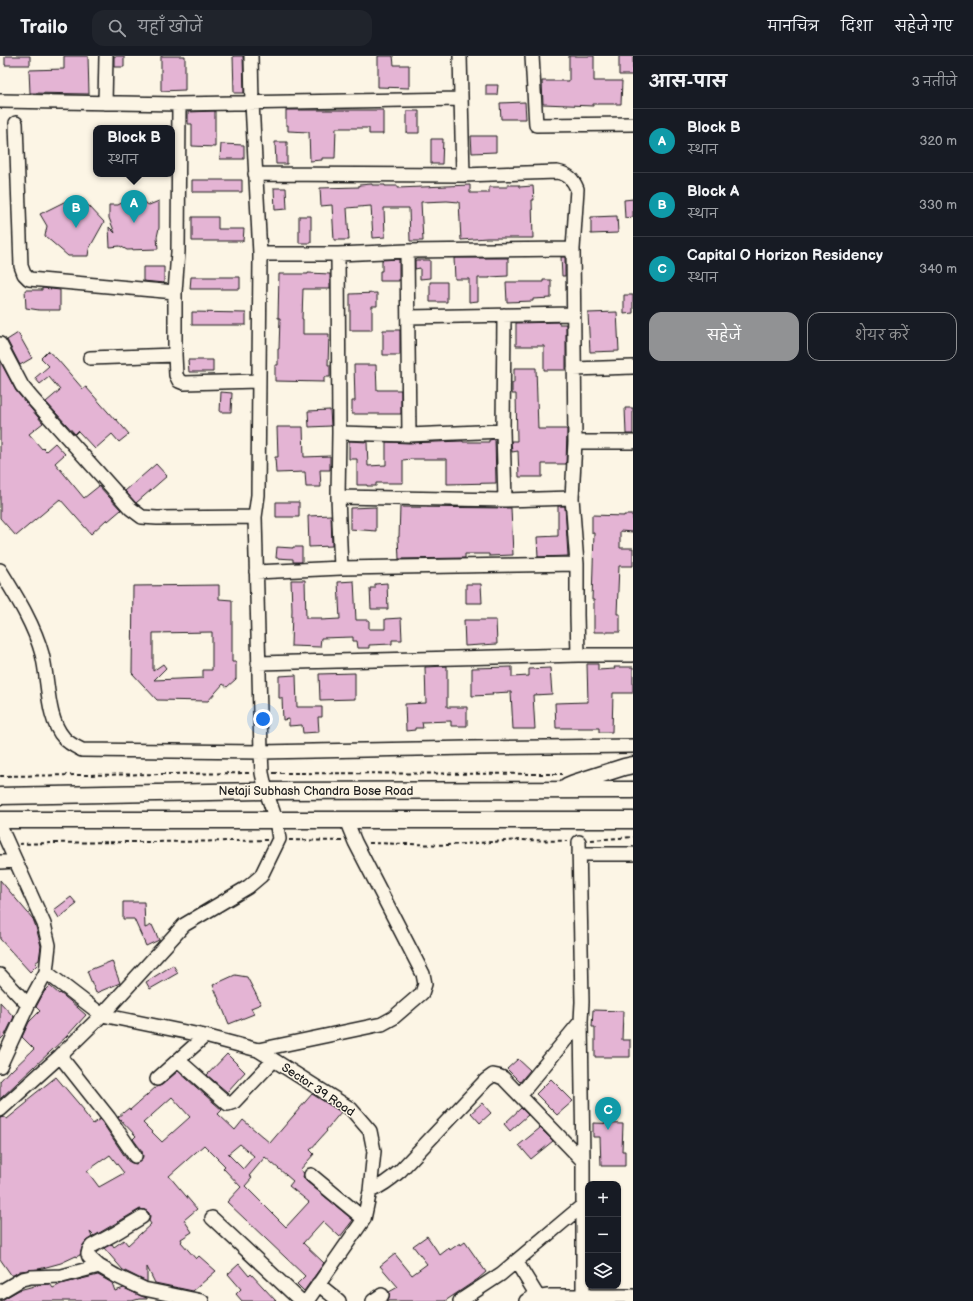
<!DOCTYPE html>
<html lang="hi">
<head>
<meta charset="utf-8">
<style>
	:root { --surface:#171b24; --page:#20242c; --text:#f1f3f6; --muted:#9ea1a6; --line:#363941; --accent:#919294 }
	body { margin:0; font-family:"Balsamiq Sans","Playpen Sans Deva",sans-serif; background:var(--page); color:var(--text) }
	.controls { position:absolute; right:12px; bottom:12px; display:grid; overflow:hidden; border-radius:8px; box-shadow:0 1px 3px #0004 }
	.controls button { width:36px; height:36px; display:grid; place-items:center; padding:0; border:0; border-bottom:1px solid var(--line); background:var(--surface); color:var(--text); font:20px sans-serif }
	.you { position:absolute; left:263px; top:663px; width:14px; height:14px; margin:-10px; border:3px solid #fff; border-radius:50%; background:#1a73e8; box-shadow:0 0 0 6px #1a73e833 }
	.badge { display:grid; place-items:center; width:26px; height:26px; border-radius:50%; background:var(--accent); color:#fff; font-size:13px; font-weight:700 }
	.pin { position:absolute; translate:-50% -33px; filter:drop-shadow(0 1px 2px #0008) }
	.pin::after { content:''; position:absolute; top:21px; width:14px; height:12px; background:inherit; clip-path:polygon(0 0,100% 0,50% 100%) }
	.popup { position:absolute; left:93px; top:69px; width:82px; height:52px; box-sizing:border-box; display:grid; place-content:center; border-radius:8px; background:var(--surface); filter:drop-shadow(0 1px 3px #0005); font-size:13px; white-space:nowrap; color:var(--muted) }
	.popup b { font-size:15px; color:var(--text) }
	.popup::after { content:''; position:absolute; left:50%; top:100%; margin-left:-8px; border:8px solid transparent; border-top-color:var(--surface) }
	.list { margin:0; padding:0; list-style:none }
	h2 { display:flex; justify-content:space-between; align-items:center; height:52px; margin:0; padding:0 16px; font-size:17px }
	h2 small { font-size:13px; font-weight:400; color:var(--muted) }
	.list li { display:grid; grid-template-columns:26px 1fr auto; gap:12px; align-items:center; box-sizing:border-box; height:64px; padding:0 16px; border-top:1px solid var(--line) }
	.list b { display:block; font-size:15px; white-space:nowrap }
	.list p { margin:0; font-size:13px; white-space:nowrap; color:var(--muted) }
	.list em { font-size:13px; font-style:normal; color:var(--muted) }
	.actions { display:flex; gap:8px; padding:12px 16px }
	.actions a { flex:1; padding:9px 0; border:1px solid var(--accent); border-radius:12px; text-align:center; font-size:14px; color:var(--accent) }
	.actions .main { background:var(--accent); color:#fff }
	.icon { flex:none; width:22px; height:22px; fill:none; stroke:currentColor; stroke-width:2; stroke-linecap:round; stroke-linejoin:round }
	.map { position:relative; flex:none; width:633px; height:1245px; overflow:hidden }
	header { display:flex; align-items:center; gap:24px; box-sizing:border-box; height:56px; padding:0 20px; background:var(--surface); border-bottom:1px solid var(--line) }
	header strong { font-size:19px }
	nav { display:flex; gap:22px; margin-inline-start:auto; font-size:14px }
	.search { width:280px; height:36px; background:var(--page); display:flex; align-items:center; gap:10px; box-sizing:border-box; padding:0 14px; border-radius:12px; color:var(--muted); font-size:15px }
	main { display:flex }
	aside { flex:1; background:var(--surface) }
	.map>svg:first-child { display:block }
	.building { fill:#e4b4d4; stroke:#1c1c1c; fill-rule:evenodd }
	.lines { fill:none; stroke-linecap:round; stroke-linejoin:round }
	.minor-casing { stroke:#1c1c1c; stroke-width:16 }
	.major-casing { stroke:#1c1c1c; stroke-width:19 }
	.path { stroke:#1c1c1c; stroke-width:2; stroke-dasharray:4 3; stroke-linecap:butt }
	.minor { stroke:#fcf5e5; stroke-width:13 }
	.major { stroke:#fcf5e5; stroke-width:16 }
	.labels { text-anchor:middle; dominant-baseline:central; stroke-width:3; stroke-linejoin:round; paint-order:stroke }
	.street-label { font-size:12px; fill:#1c1c1c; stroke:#fcf5e5 }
</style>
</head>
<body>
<header>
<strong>Trailo</strong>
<div class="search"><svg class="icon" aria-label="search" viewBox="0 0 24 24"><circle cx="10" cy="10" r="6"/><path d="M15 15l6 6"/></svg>यहाँ खोजें</div>
<nav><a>मानचित्र</a><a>दिशा</a><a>सहेजे गए</a></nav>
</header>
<main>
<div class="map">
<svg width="633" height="1245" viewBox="0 0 633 1245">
	<rect width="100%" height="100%" fill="#fcf5e5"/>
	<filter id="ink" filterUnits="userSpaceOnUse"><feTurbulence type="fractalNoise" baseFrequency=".025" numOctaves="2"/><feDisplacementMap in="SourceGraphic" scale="8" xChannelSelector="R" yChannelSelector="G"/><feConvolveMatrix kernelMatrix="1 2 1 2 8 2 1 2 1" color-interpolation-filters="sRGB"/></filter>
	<g filter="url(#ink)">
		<path class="building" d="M5,0H30V9H5Z
			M64,0H88L89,38L30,37L29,14L64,13Z
			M114,0H124V11H114Z
			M161,0H185V34L161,35Z
			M233,0H243L244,37H234Z
			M378,0H393L394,9H409V32L378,31Z
			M569,0H594V25H622L621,48H593V50L543,48L542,25H569Z
			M619,0H633V19H619Z
			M486,29H498L497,39H486Z
			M525,46L526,63H501L500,47Z
			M286,54H383V78H369V72H336L335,102H322V104L310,105L309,76L288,75V69H286Z
			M215,55V91L192,90V68H188V56Z
			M407,55H419V77H407Z
			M471,80H496V96L472,97Z
			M431,83H443L442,108H431Z
			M275,86H287V108H276Z
			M221,88L244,89V103H220Z
			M192,124H242V136H192Z
			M372,128V129H385V130H398V132L470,129V137H489V131H508L507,129H519V131L533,130L534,144H532L533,182H487L461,184L459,146L447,145L421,146L423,185H410L409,152H384L385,181L373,182L371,150L347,152L349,184H334L332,149L321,150L320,132L359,131V129Z
			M274,132H286L287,153L275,154Z
			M633,143V161L625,162L624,144Z
			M72,144L80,145L88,149L104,166L89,193L88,200H68L45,180L47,170L40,158L64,146Z
			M133,144L141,145L149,149L159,145V172L157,181L158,193L127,194L120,190L110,191L109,171L115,177L109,162V149H118L125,145Z
			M299,160H311V187H299Z
			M617,160L618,177L591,178V161Z
			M192,161H218V173H244L243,185H192Z
			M561,201H565V220H562Z
			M454,202H508V220L490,221V222H478V245L469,246V223H455Z
			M399,203V225H380V215H382V204Z
			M415,204H430V222L420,223V212L415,213Z
			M143,211H164V227L143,225Z
			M308,217L330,218V233H303L302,263H303V278H329L328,309H330V321H324V326L275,325V309H278V293H279L280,262H278L279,218H308Z
			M191,221H240V233H190Z
			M543,224H551V242L533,243V245L507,246L506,226H543Z
			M430,226H447V246H430Z
			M42,232L60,234V254H39L26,252L25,234H42Z
			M377,237V250H372V274H350V238Z
			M624,239H633V257L624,258Z
			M192,256L246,257V269H192Z
			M617,256L619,295L590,296L588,257Z
			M559,266V268H566V314H544V290H516V267Z
			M383,274H400V299H383Z
			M18,277L32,302L20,309L7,284Z
			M48,295L57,303L83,333L86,331L115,364L116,363L129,378L119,386L112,378L95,393L78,375L75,378L46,346L60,334L49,321L40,328L35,322L49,310L41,302Z
			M188,304H213V316H189Z
			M0,305L16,335L43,367L29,378L42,393L43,392L46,395L55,387L65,398L55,407L84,442L99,430L121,454L108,465L107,463L91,478L60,443L16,480L0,462Z
			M354,309H376L377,334H401V358H352V345H355Z
			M514,312H536L538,373H567L566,408H542V421H519L518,395L512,396L511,385H517L516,338H512V327H514Z
			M221,336L232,337L231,356H220Z
			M625,352H633V378H626Z
			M330,354L331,370L309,371L308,355Z
			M277,371H303L304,401L330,400V414H320L321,431H306L305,416L276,417L275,401H278Z
			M495,383L496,427L447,428V403H412L403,404V427H376V430H367V429H357V403H349V385L367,386L368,410L386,409V386L409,387L463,385V386H489V384Z
			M156,408L167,420L136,447L125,435Z
			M276,446H299V461H276Z
			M558,450H565L568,500L538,501L537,481L558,480Z
			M376,451V475L350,473V452Z
			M400,451L511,452L513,499L489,500V498H465V502L399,503L398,481H399Z
			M331,459L332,490L309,491L308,460Z
			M592,459L624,460V459H633V476L620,475V492H633V510H619L617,558H620V576H594V544H592L594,477H592Z
			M277,491L293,492V491H302V506H293V503L276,502Z
			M291,524H305L306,562H321V564L340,563L338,526L354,525L356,564H369V573H385V563L401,562L402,584H392V588L369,589V592H358L357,585H353V581L321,582L320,591L291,590L292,554Z
			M387,527L388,553H371L370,532H375V528Z
			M466,528H481L482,547H466Z
			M219,529V543L232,544V606H236V623L227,631L223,628L208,645L157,644L132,617L133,530ZM212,576V614H203V622L154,624L166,612L163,608L153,615V577Z
			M464,564H496L497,588L465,590Z
			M587,608H598V614L615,613L614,611H633V637H613L612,676H599V672H556L555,647L588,646Z
			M447,610V651H467V670H451V665L422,666L423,672H415V674L406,675L405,648L426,647L425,611Z
			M512,611V621L529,620V613L550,612L552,638L533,639L535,673H513L511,636L492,637L493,639L472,640V612Z
			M355,617V643L320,644L319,618Z
			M296,619L297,651H322V661H318L319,676L303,677L302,669L289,670V663L283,664L282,642H279V620Z
			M0,824L33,863L36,871L41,890L39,904L35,907L37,909L30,916L0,883Z
			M71,841L77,848L59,862L54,854Z
			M123,846H144L145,872L152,869L159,884L146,890L134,863H123Z
			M112,905L120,927L96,937L87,915Z
			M173,909L178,917L150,933L146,926Z
			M235,919L247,921L261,948L251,952L254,958L229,968L213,929Z
			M50,930L59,938L60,937L70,945L86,959L67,980L0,1043V1025L10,1014L11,1015L34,993L22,981L29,966L40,955L36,951L44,936Z
			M0,946L14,961L5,979L0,984Z
			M593,954L623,955L622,984H630V1001H595V971H592Z
			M227,998L245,1016L227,1036L207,1019Z
			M518,1003L530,1014L520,1026L507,1013Z
			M178,1015L222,1054L218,1058L235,1074L243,1064L270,1087L312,1038L341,1056L326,1074L327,1075L310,1094L314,1098L300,1114L304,1117L303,1121L306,1125L353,1164L340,1181L323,1165L303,1187L324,1207L304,1235L297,1228L305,1220L227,1146L241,1131L223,1112L225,1110L204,1089L169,1120L197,1153L184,1164L192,1176L181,1183L182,1185L181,1186L196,1203L199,1200L216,1215L193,1235L155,1227L147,1211V1226L123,1214L104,1192L112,1188L114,1191L124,1184L128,1189L151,1168L149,1165L150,1160L149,1157L145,1154L140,1153L94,1180L90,1176L92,1181L86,1185L83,1189L80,1199L76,1201V1200L61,1207L39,1213L20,1215L12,1220L0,1203V1062L4,1061L7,1063L28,1046L27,1044L56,1021L84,1054L83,1055L93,1068L100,1063L128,1105L132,1107L136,1108L142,1104L143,1100L142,1095L133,1083L136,1080L118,1061L129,1052L130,1054L156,1031L162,1029ZM172,1041L190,1061L162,1086L143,1067ZM240,1088L254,1100L243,1113L228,1098ZM110,1099L124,1117L99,1131L87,1115ZM265,1101L293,1125L289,1130L309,1146L286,1171L245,1130L252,1122L249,1120Z
			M551,1023L573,1045L557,1059L536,1038Z
			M482,1047L491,1057L480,1067L471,1057Z
			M521,1052L528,1059L510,1075L504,1068Z
			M593,1067L623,1068L622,1095H625V1110H601L600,1081H593Z
			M540,1072L553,1085L531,1103L519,1089Z
			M427,1180L440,1199L449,1192L450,1194L460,1187L461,1189L465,1186L486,1216L478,1223L445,1245H387L389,1242V1236L398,1231L380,1210L395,1198L412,1219L427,1208L413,1190Z
			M239,1208L249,1220L251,1218L276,1245H242L236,1238L241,1233L228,1218Z
			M98,1219L112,1227L115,1235L124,1232L141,1240L147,1242V1243H139L132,1245H0L19,1234L38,1229L50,1228L53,1232L61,1228Z"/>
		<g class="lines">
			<g class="minor-casing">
				<path id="minor" d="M460,0L463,119
					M532,0L536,69L633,68
					M0,45L179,48L461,43
					M105,47L106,0
					M179,48L178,196L175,236V299L176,319L179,325L184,327L258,325
					M16,67L21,210L24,218L29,223L175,236
					M255,118L463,119L557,116C568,118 573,123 577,133L573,193L575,386L572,442L577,508V559L578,599
					M407,195L409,379
					M260,198H338L407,195L573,193
					M338,198L339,377L338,441L341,512
					M504,259L503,375L505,444
					M408,261L573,258
					M0,288L22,330L31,341L130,452L142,461L157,462L255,461
					M90,302L175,299
					M574,313L633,311
					M339,377L409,379L503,375
					M575,386H633
					M338,441L505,444L572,442
					M0,514C16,540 34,568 42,598C49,624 46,662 64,682C68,687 76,691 82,694L261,696L470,692L633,690
					M256,516L341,512L577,508
					M258,607L578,599H633
					M0,770L44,868L49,889L46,916L28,949L0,1010
					M579,786L582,946L581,965L583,1105V1239
					M579,798H633
					M0,806L16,805
					M46,916L102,959L205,980L258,994L351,1053L370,1075L374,1095L370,1135L364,1163L307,1245
					M0,919L28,949
					M258,994L382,968L393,962L422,937L425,928L423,918L355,786L346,764
					M60,1000L109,1062L135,1100
					M178,1004L228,1048L234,1046L274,1004
					M157,1023L205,980
					M520,1039L581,965
					M0,1054L60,1000L102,959L184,869L248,831L261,820L279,783L276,764L266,735L262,717L261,696L255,461L258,439L260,198L252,47L251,0
					M311,1119L364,1163
					M370,1135C382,1130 390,1124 400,1115L486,1024L493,1019L498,1020L503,1022L583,1105
					M142,1161L114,1178L92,1190L89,1194L88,1198L89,1201L99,1210L116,1220L144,1233L202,1245
					M212,1162L301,1245
					M516,1205L538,1241
					M318,1228L339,1245
					M0,1236L22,1223L31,1221L62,1220L99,1210
					M373,1245L382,1239
					M460,1245L501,1218L583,1149
					M526,1245L530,1243L548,1240H633"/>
			</g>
			<g class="major-casing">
				<path id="major" d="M567,730L574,727L624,711L633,709
					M0,740L266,735L633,734
					M0,764H633"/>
			</g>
			<path class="path" d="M273,717L562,718
				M0,720L250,717
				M289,784L343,785
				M591,784L633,781
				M369,787L448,789L520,784L568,785
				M19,788C102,785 184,787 267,784"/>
			<use href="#minor" class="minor"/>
			<use href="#major" class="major"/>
		</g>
	</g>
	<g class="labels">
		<g class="street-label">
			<text x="316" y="735">Netaji Subhash Chandra Bose Road</text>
			<text transform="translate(318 1034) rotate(34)">Sector 39 Road</text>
		</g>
	</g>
</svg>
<div class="controls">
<button>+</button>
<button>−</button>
<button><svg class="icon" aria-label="layers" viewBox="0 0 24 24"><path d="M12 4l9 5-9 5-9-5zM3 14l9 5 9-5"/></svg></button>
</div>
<div class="you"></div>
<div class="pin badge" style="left:134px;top:167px;background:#0f9aa8">A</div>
<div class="popup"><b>Block B</b>स्थान</div>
<div class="pin badge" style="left:76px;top:172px;background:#0f9aa8">B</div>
<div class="pin badge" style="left:608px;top:1074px;background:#0f9aa8">C</div>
</div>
<aside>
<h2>आस-पास<small>3 नतीजे</small></h2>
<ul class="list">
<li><span class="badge" style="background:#0f9aa8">A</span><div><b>Block B</b><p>स्थान</p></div><em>320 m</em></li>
<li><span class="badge" style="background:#0f9aa8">B</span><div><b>Block A</b><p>स्थान</p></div><em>330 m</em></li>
<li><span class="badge" style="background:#0f9aa8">C</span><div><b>Capital O Horizon Residency</b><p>स्थान</p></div><em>340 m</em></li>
</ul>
<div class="actions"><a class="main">सहेजें</a><a>शेयर करें</a></div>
</aside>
</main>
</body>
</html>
